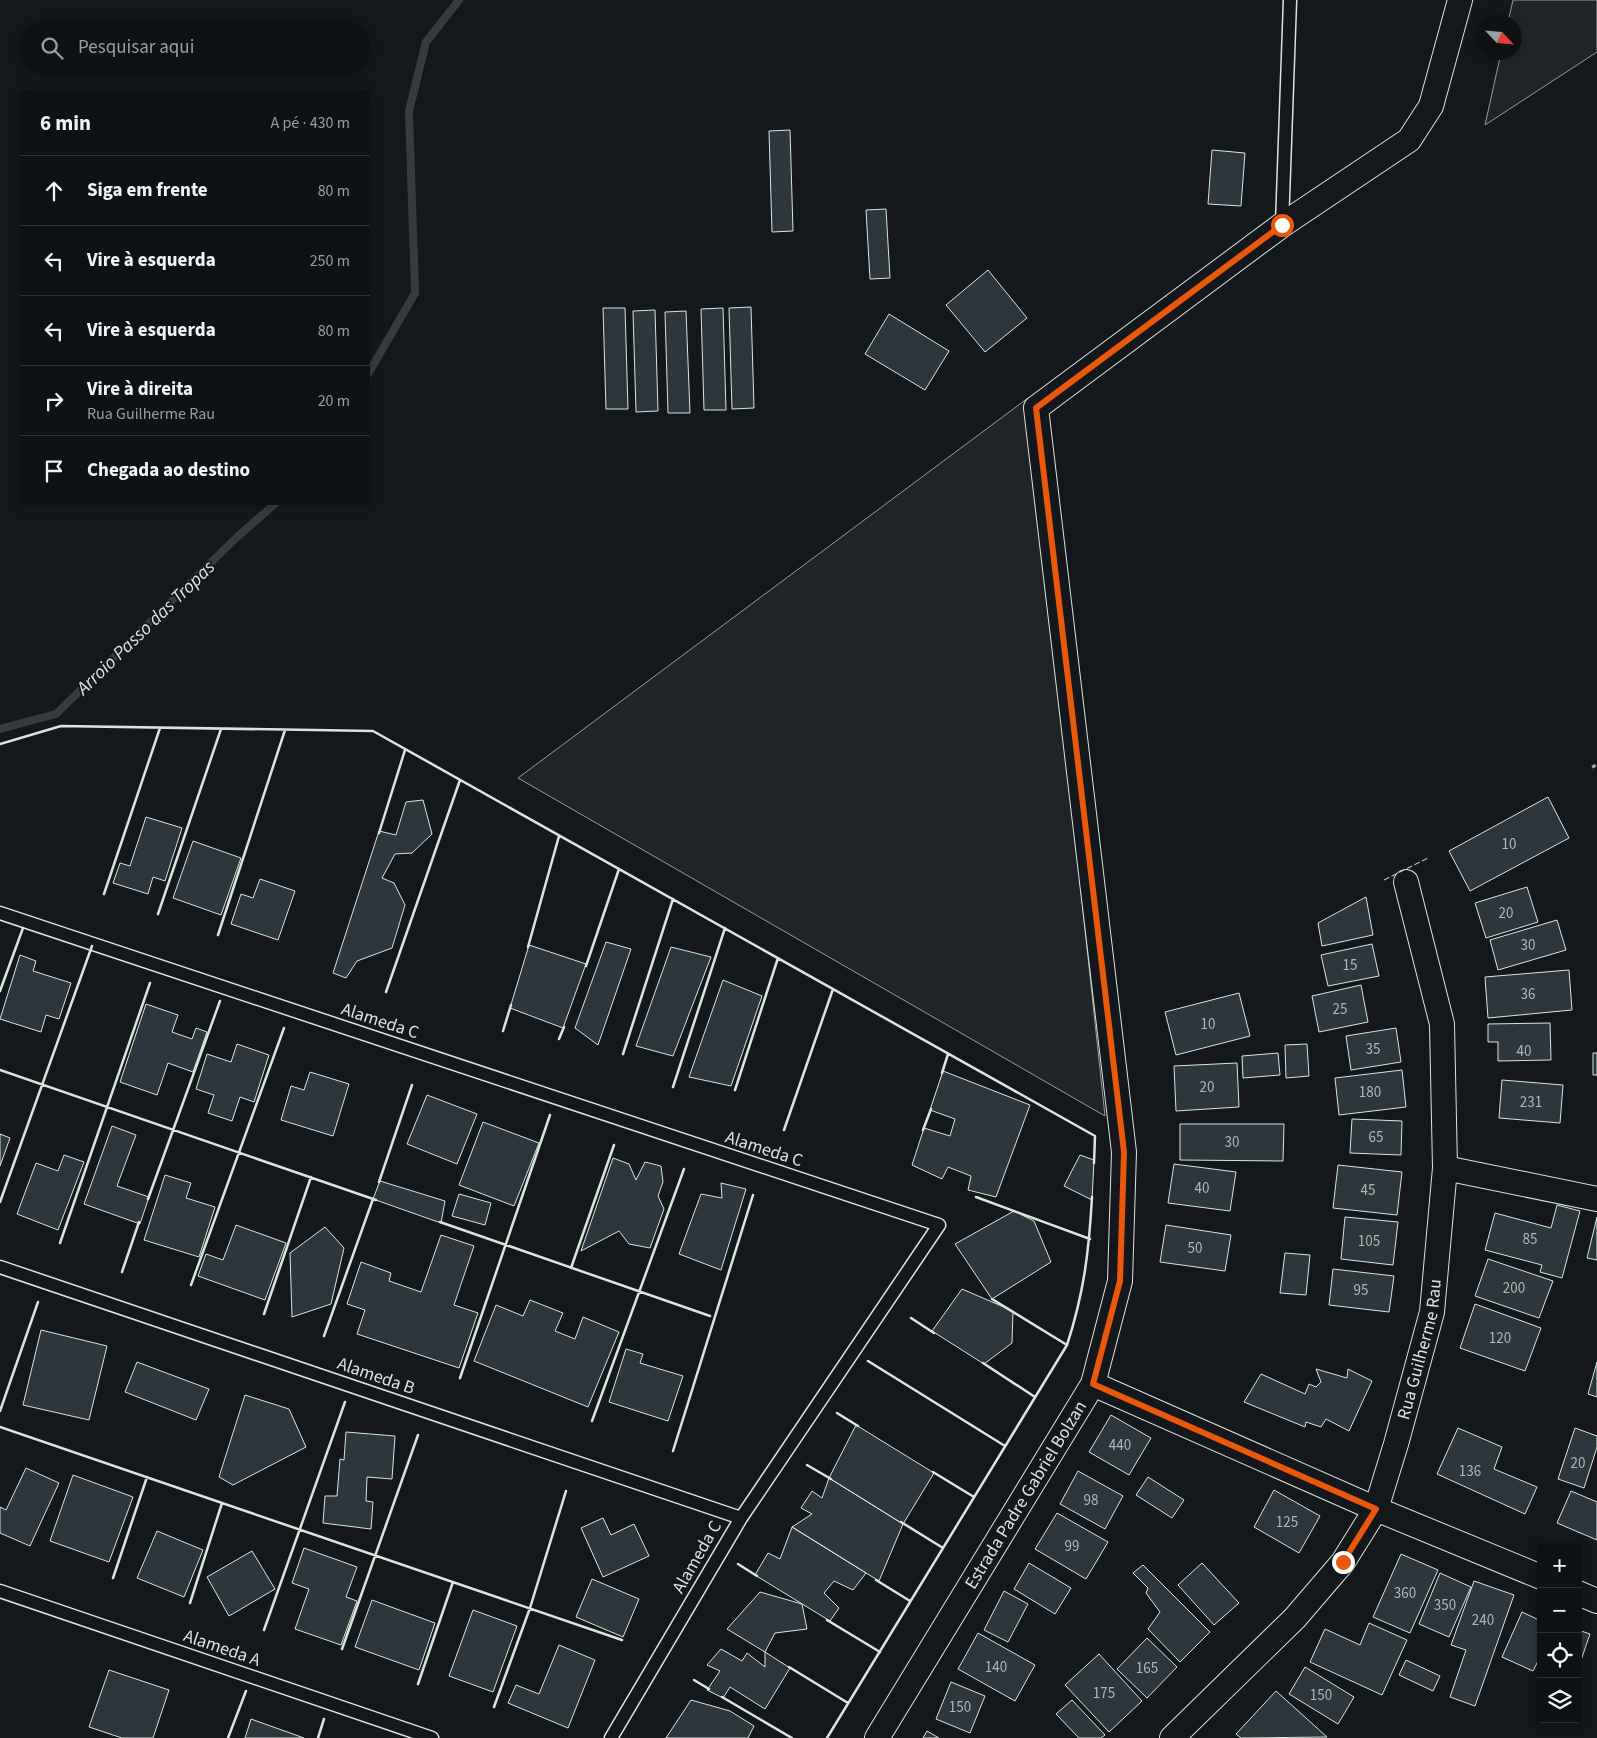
<!DOCTYPE html>
<html lang="pt">
<head>
<meta charset="utf-8">
<style>
	:root { --surface:#0f1215; --page:#1d2022; --text:#f1f3f6; --muted:#9b9ea0; --line:#2f3234 }
	body { margin:0; font-family:"Source Sans 3",sans-serif; background:var(--page); color:var(--text) }
	.controls { position:absolute; right:15px; bottom:15px; display:grid; overflow:hidden; border-radius:5px; box-shadow:0 2px 12px #0003 }
	.controls button { width:45px; height:45px; display:grid; place-items:center; padding:0; border:0; border-bottom:1px solid var(--line); background:var(--surface); color:var(--text); font:25px sans-serif }
	.compass { position:absolute; left:1477px; top:15px; width:45px; height:45px; border-radius:50%; background:var(--surface); box-shadow:0 2px 12px #0003; rotate:116deg }
	.stop { position:absolute; width:15px; height:15px; margin:-11px; border:4px solid #ea580c; border-radius:50%; background:#fff }
	.stop.end { background:#ea580c; border-color:#fff; box-shadow:0 1px 5px #0008 }
	.list { margin:0; padding:0; list-style:none }
	h2 { display:flex; justify-content:space-between; align-items:center; height:65px; margin:0; padding:0 20px; font-size:21px }
	h2 small { font-size:16px; font-weight:400; color:var(--muted) }
	.list li { display:grid; grid-template-columns:32px 1fr auto; gap:15px; align-items:center; box-sizing:border-box; height:70px; padding:0 20px; border-top:1px solid var(--line) }
	.list b { display:block; font-size:19px; white-space:nowrap }
	.list p { margin:0; font-size:16px; white-space:nowrap; color:var(--muted) }
	.list em { font-size:16px; font-style:normal; color:var(--muted) }
	.icon { flex:none; width:28px; height:28px; fill:none; stroke:currentColor; stroke-width:2; stroke-linecap:round; stroke-linejoin:round }
	.map { position:relative; flex:none; width:1597px; height:1738px; overflow:hidden }
	.search { position:absolute; background:var(--surface); box-shadow:0 2px 12px #0003; left:20px; top:20px; width:350px; height:55px; display:flex; align-items:center; gap:12px; box-sizing:border-box; padding:0 18px; border-radius:28px; color:var(--muted); font-size:19px }
	.panel { position:absolute; background:var(--surface); box-shadow:0 2px 12px #0003; left:20px; top:90px; width:350px; height:415px; border-radius:5px }
	.map>svg:first-child { display:block }
	.green { fill:#202428; stroke:#939e99 }
	.lines { fill:none; stroke-linecap:round; stroke-linejoin:round }
	.stream { stroke:#363b3e; stroke-width:8 }
	.building { fill:#2c363c; stroke:#d8e6dc }
	.service-casing { stroke:#d8e6dc; stroke-width:15 }
	.minor-casing { stroke:#d8e6dc; stroke-width:26 }
	.path { stroke:#9da8a2; stroke-width:3; stroke-dasharray:4 2.5; stroke-linecap:butt }
	.service { stroke:#14181c; stroke-width:12 }
	.minor { stroke:#14181c; stroke-width:24 }
	.fence { stroke:#d8e6dc; stroke-width:1; stroke-dasharray:6 2.5; stroke-linecap:butt }
	.wall { stroke:#d8e6dc; stroke-width:2.5 }
	.route { stroke:#ea580c; stroke-width:6 }
	.labels { text-anchor:middle; dominant-baseline:central; stroke-width:4; stroke-linejoin:round; paint-order:stroke }
	.number-label { font-size:15px; fill:#adbab4 }
	.street-label { font-size:18px; fill:#d8e6dc; stroke:#14181c }
	.water-label { font-size:19px; font-style:italic; fill:#d8e6dc; stroke:#14181c }
</style>
</head>
<body>
<div class="map">
<svg width="1597" height="1738" viewBox="0 0 1597 1738">
	<rect width="100%" height="100%" fill="#14181c"/>
	<path class="green" d="M1513,0H1597V52L1485,125L1501,53L1514,52V22H1508Z
		M1028,398L1105,1116L518,778Z"/>
	<g class="lines">
		<path class="stream" d="M368,374L415,293L409,111L426,42L459,0
			M0,729L56,714L236,538L277,502"/>
	</g>
	<path class="building" d="M790,130L793,231L772,232L769,131Z
		M1212,150L1245,153L1241,206L1208,204Z
		M886,209L890,278L870,279L866,210Z
		M988,270L1027,318L985,352L946,305Z
		M751,307L754,408L732,409L729,308Z
		M603,308H625L628,409H606Z
		M723,308L726,410H704L701,309Z
		M655,310L658,411L636,412L633,311Z
		M686,311L690,413H668L665,312Z
		M889,314L949,351L925,390L865,354Z
		M1548,797L1569,838L1470,891L1449,851Z
		M423,800L432,834L412,853L395,854L382,878L394,883L405,905L392,948L357,961L346,978L333,973L379,831L396,835L406,802Z
		M146,817L182,828L165,881L153,877L148,894L113,883L120,863L130,866Z
		M193,841L241,858L221,915L173,898Z
		M260,879L295,891L278,940L231,924L241,894L253,898Z
		M1527,887L1538,922L1486,938L1475,903Z
		M1366,897L1373,935L1322,946L1318,923Z
		M1557,920L1566,950L1498,970L1490,940Z
		M606,942L631,949L598,1045L575,1028Z
		M1372,944L1379,976L1328,986L1321,955Z
		M529,945L586,964L563,1028L510,1008Z
		M671,947L711,957L673,1056L636,1046Z
		M20,955L36,961L33,971L71,983L59,1019L46,1015L41,1032L0,1019Z
		M1569,970L1572,1010L1488,1018L1485,977Z
		M723,980L762,996L731,1086L689,1077Z
		M1361,985L1368,1022L1319,1032L1312,996Z
		M1239,993L1250,1036L1176,1055L1165,1012Z
		M146,1004L178,1015L172,1032L192,1039L196,1028L207,1032L193,1072L168,1063L157,1095L120,1082Z
		M1550,1023L1551,1060L1498,1061V1042H1488V1024Z
		M1396,1028L1401,1062L1351,1070L1346,1036Z
		M237,1044L269,1055L254,1102L240,1097L232,1121L208,1113L214,1095L196,1089L207,1054L231,1062Z
		M1307,1044L1309,1076L1286,1078L1285,1045Z
		M1278,1053L1280,1075L1243,1078L1242,1056Z
		M1593,1053H1597V1075H1593Z
		M1237,1063L1239,1107L1176,1111L1174,1066Z
		M1402,1070L1406,1107L1339,1115L1335,1078Z
		M943,1071L1030,1105L996,1197L968,1190L971,1176L948,1167L942,1179L912,1165L924,1128L950,1136L955,1119L930,1110Z
		M310,1072L349,1084L333,1136L281,1120L291,1086L304,1090Z
		M1502,1080L1563,1085L1560,1123L1499,1118Z
		M427,1095L477,1114L457,1164L407,1144Z
		M1352,1119L1402,1121L1401,1155L1350,1153Z
		M483,1122L539,1143L514,1206L459,1185Z
		M1180,1124H1284L1283,1161L1180,1160Z
		M112,1126L136,1135L117,1186L149,1197L140,1224L84,1204Z
		M0,1134L10,1138L0,1166Z
		M64,1155L84,1162L58,1230L17,1214L36,1163L58,1171Z
		M1080,1155L1094,1160L1092,1200L1064,1186Z
		M613,1158L629,1164L636,1180L645,1162L661,1166L663,1182L658,1196L664,1209L650,1248L629,1244L619,1231L581,1251Z
		M1174,1164L1236,1172L1230,1211L1168,1203Z
		M1338,1165L1402,1172L1397,1215L1333,1208Z
		M165,1175L191,1183L186,1198L215,1207L199,1257L144,1240Z
		M380,1181L445,1201L441,1223L373,1199Z
		M721,1183L746,1189L721,1270L679,1254L701,1194L722,1198Z
		M459,1194L491,1203L485,1225L452,1216Z
		M1557,1205L1580,1211L1562,1278L1540,1272L1542,1265L1485,1250L1495,1213L1551,1228Z
		M1014,1211L1034,1221L1051,1262L992,1299L955,1244Z
		M1345,1217L1398,1222L1393,1265L1341,1259Z
		M1597,1217V1260L1587,1258Z
		M236,1225L286,1243L265,1300L198,1276L206,1254L223,1260Z
		M1166,1225L1231,1235L1225,1271L1160,1262Z
		M325,1227L344,1248L331,1304L292,1317L290,1253Z
		M441,1235L474,1246L454,1305L478,1313L459,1368L357,1334L365,1310L347,1304L361,1262L391,1273L389,1281L421,1292Z
		M1285,1253L1310,1255L1306,1295L1280,1293Z
		M1488,1259L1553,1281L1539,1318L1475,1296Z
		M1333,1269L1394,1276L1389,1312L1329,1305Z
		M962,1289L1013,1311L1012,1343L984,1364L932,1331Z
		M530,1300L563,1313L555,1331L575,1339L583,1317L619,1332L588,1407L474,1361L496,1305L523,1316Z
		M1475,1304L1541,1328L1525,1371L1460,1348Z
		M41,1330L107,1346L89,1420L23,1405Z
		M626,1349L643,1354L640,1363L683,1376L668,1421L609,1402Z
		M137,1362L209,1389L196,1420L125,1392Z
		M1597,1362V1397L1588,1394Z
		M1316,1369L1347,1378L1348,1369L1372,1381L1349,1431L1326,1419L1321,1427L1306,1422L1305,1427L1244,1402L1261,1374L1305,1394L1309,1384L1316,1387L1321,1382Z
		M245,1395L289,1409L306,1447L233,1485L219,1477Z
		M1111,1415L1151,1438L1129,1475L1089,1452Z
		M856,1425L934,1473L903,1524L829,1478Z
		M1458,1428L1502,1447L1494,1469L1537,1487L1525,1514L1437,1474Z
		M1575,1428L1597,1436V1447L1584,1488L1558,1479Z
		M346,1432L395,1436L392,1479L367,1477L366,1501L373,1502L371,1529L323,1523L325,1496H337L340,1459L344,1460Z
		M26,1468L59,1483L30,1546L0,1533V1507L6,1510Z
		M1078,1471L1123,1496L1105,1529L1060,1504Z
		M73,1475L133,1497L109,1562L50,1541Z
		M1148,1477L1184,1500L1172,1518L1136,1495Z
		M829,1478L903,1524L879,1581L792,1527L812,1514L801,1508L812,1491L822,1498Z
		M1274,1490L1320,1516L1299,1553L1254,1527Z
		M1571,1491L1597,1502V1540L1557,1523Z
		M1057,1513L1108,1542L1086,1579L1035,1549Z
		M603,1518L611,1535L634,1524L649,1556L603,1577L581,1528Z
		M792,1527L866,1573L853,1590L834,1581L824,1593L839,1608L830,1621L755,1575L768,1553L780,1559Z
		M157,1531L203,1550L184,1597L137,1578Z
		M304,1548L357,1567L346,1597L357,1601L341,1645L295,1629L309,1589L292,1583Z
		M252,1551L275,1589L229,1616L207,1577Z
		M1401,1554L1438,1570L1410,1633L1373,1617Z
		M1029,1563L1071,1588L1055,1614L1014,1589Z
		M1202,1563L1239,1603L1214,1625L1178,1585Z
		M1143,1565L1210,1632L1180,1662L1148,1629L1160,1612L1146,1593L1148,1588L1133,1573Z
		M1440,1573L1471,1587L1449,1637L1419,1624Z
		M592,1579L639,1599L623,1637L576,1617Z
		M1474,1581L1514,1595L1475,1706L1450,1697L1466,1650L1451,1645Z
		M1004,1591L1028,1604L1008,1642L984,1630Z
		M760,1592L802,1604L807,1629L775,1633L765,1652L727,1629Z
		M372,1600L435,1623L419,1670L355,1647Z
		M473,1610L517,1626L493,1692L449,1676Z
		M1522,1612L1541,1621V1655L1533,1671L1502,1657Z
		M1369,1623L1407,1640L1382,1695L1310,1662L1325,1629L1360,1645Z
		M1578,1630L1590,1634L1578,1669Z
		M978,1633L1035,1665L1015,1701L958,1669Z
		M1147,1638L1177,1667L1147,1698L1117,1669Z
		M559,1645L595,1660L568,1728L508,1703L516,1685L539,1694Z
		M721,1649L742,1661L747,1653L765,1667V1652L790,1668L765,1709L730,1687L723,1698L707,1690L720,1671L707,1665Z
		M1099,1654L1142,1701L1109,1732L1065,1685Z
		M1406,1660L1440,1676L1433,1691L1399,1675Z
		M1305,1667L1354,1697L1338,1724L1289,1694Z
		M109,1670L169,1690L153,1738H122L89,1727Z
		M951,1682L985,1696L970,1733L936,1719Z
		M1276,1691L1327,1737L1241,1738L1236,1734Z
		M691,1700L730,1711L754,1726L748,1738H666Z
		M1072,1700L1105,1735L1101,1738H1079L1056,1714Z
		M251,1719L304,1738H245Z
		M927,1731L939,1738H923Z"/>
	<g class="lines">
		<g class="service-casing">
			<path id="service" d="M1282,225L1290,0
				M0,913L939,1225L741,1518L611,1738
				M0,1267L741,1518
				M0,1591L432,1738"/>
		</g>
		<g class="minor-casing">
			<g id="minor">
				<path d="M1445,1168L1597,1199"/>
				<path d="M1093,1384L1376,1509L1541,1577"/>
				<path d="M1578,1593L1597,1601"/>
				<path id="s1" d="M877,1738L1093,1384L1120,1281L1124,1152L1036,408L1282,225L1409,140L1431,106L1460,0"/>
				<path id="s2" d="M1172,1738L1295,1618L1343,1562L1376,1509L1396,1444L1432,1312L1445,1168L1442,1024L1406,882"/>
			</g>
		</g>
		<path class="path" d="M1592,767L1597,765"/>
		<use href="#service" class="service"/>
		<use href="#minor" class="minor"/>
		<path class="fence" d="M1384,880L1428,858"/>
		<path class="wall" d="M0,744L61,726L373,731L1095,1136L1094,1163
			M379,833L405,750
			M104,894L160,728
			M158,914L221,729
			M218,935L285,730
			M528,947L559,836
			M586,966L619,869
			M0,991L23,928
			M386,992L460,780
			M503,1031L511,1005
			M559,1039L564,1027
			M623,1054L673,899
			M0,1070L376,1200
			M942,1073L948,1054
			M673,1087L725,928
			M735,1090L778,958
			M784,1130L833,989
			M923,1130L931,1109
			M379,1182L412,1085
			M976,1197L1090,1239
			M148,1199L220,1001
			M0,1202L92,946
			M440,1222L710,1316
			M60,1243L150,983
			M571,1268L614,1145
			M122,1272L139,1222
			M191,1285L284,1028
			M992,1299L1067,1345
			M264,1314L311,1177
			M911,1318L934,1333
			M324,1336L373,1199
			M868,1361L1005,1446
			M983,1363L1035,1397
			M460,1378L550,1115
			M0,1411L38,1302
			M837,1413L858,1426
			M592,1421L684,1169
			M0,1427L622,1640
			M673,1451L753,1195
			M807,1465L831,1479
			M933,1472L974,1497
			M901,1522L943,1548
			M738,1564L757,1576
			M113,1578L147,1477
			M876,1580L910,1601
			M190,1603L222,1503
			M827,1620L880,1652
			M264,1630L345,1402
			M342,1649L418,1435
			M789,1667L848,1703
			M694,1680L709,1689
			M418,1684L453,1582
			M722,1697L792,1738
			M494,1707L530,1608L566,1491
			M228,1738L246,1691
			M318,1738L324,1719
			M827,1738L1067,1345C1084,1293 1089,1251 1092,1197"/>
	</g>
	<g class="lines">
		<path class="route" d="M1282,225L1036,408L1124,1152L1120,1281L1093,1384L1376,1509L1343,1562"/>
	</g>
	<g class="labels">
		<g class="number-label">
			<text x="1509" y="844">10</text>
			<text x="1506" y="913">20</text>
			<text x="1528" y="945">30</text>
			<text x="1350" y="965">15</text>
			<text x="1528" y="994">36</text>
			<text x="1340" y="1009">25</text>
			<text x="1208" y="1024">10</text>
			<text x="1373" y="1049">35</text>
			<text x="1524" y="1051">40</text>
			<text x="1207" y="1087">20</text>
			<text x="1370" y="1092">180</text>
			<text x="1531" y="1102">231</text>
			<text x="1376" y="1137">65</text>
			<text x="1232" y="1142">30</text>
			<text x="1202" y="1188">40</text>
			<text x="1368" y="1190">45</text>
			<text x="1530" y="1239">85</text>
			<text x="1369" y="1241">105</text>
			<text x="1195" y="1248">50</text>
			<text x="1514" y="1288">200</text>
			<text x="1361" y="1290">95</text>
			<text x="1500" y="1338">120</text>
			<text x="1120" y="1445">440</text>
			<text x="1578" y="1463">20</text>
			<text x="1470" y="1471">136</text>
			<text x="1091" y="1500">98</text>
			<text x="1287" y="1522">125</text>
			<text x="1072" y="1546">99</text>
			<text x="1405" y="1593">360</text>
			<text x="1445" y="1605">350</text>
			<text x="1483" y="1620">240</text>
			<text x="996" y="1667">140</text>
			<text x="1147" y="1668">165</text>
			<text x="1104" y="1693">175</text>
			<text x="1321" y="1695">150</text>
			<text x="960" y="1707">150</text>
		</g>
		<g class="street-label">
			<text transform="translate(380 1021) rotate(18)">Alameda C</text>
			<text transform="translate(764 1149) rotate(18)">Alameda C</text>
			<text stroke="none"><textPath href="#s2" startOffset="474">Rua Guilherme Rau</textPath></text>
			<text transform="translate(376 1376) rotate(19)">Alameda B</text>
			<text stroke="none"><textPath href="#s1" startOffset="285">Estrada Padre Gabriel Bolzan</textPath></text>
			<text transform="translate(697 1557) rotate(-60)">Alameda C</text>
			<text transform="translate(222 1648) rotate(19)">Alameda A</text>
		</g>
		<g class="water-label">
			<text transform="translate(146 628) rotate(-44)">Arroio Passo das Tropas</text>
		</g>
	</g>
</svg>
<div class="controls">
<button>+</button>
<button>−</button>
<button><svg class="icon" aria-label="locate" viewBox="0 0 24 24"><circle cx="12" cy="12" r="6"/><path d="M12 2v4M12 18v4M2 12h4M18 12h4"/></svg></button>
<button><svg class="icon" aria-label="layers" viewBox="0 0 24 24"><path d="M12 4l9 5-9 5-9-5zM3 14l9 5 9-5"/></svg></button>
</div>
<svg class="compass" viewBox="-18 -18 36 36"><path d="M0-13l5 13h-10z" fill="#e53935"/><path d="M0 13l5-13h-10z" fill="#9b9ea0"/></svg>
<div class="stop" style="left:1282px;top:225px"></div>
<div class="stop end" style="left:1343px;top:1562px"></div>
<div class="search"><svg class="icon" aria-label="search" viewBox="0 0 24 24"><circle cx="10" cy="10" r="6"/><path d="M15 15l6 6"/></svg>Pesquisar aqui</div>
<section class="panel">
<h2>6 min<small>A pé · 430 m</small></h2>
<ul class="list">
<li><svg class="icon" aria-label="ahead" viewBox="0 0 24 24"><path d="M12 20V5M6 11l6-6 6 6"/></svg><div><b>Siga em frente</b></div><em>80 m</em></li>
<li><svg class="icon" aria-label="left" viewBox="0 0 24 24"><path d="M17 20v-9H6M10 6l-5 5 5 5"/></svg><div><b>Vire à esquerda</b></div><em>250 m</em></li>
<li><svg class="icon" aria-label="left" viewBox="0 0 24 24"><path d="M17 20v-9H6M10 6l-5 5 5 5"/></svg><div><b>Vire à esquerda</b></div><em>80 m</em></li>
<li><svg class="icon" aria-label="right" viewBox="0 0 24 24"><path d="M7 20v-9h11M14 6l5 5-5 5"/></svg><div><b>Vire à direita</b><p>Rua Guilherme Rau</p></div><em>20 m</em></li>
<li><svg class="icon" aria-label="arrive" viewBox="0 0 24 24"><path d="M6 21V4h12l-3 4 3 4H6"/></svg><div><b>Chegada ao destino</b></div></li>
</ul>
</section>
</div>
</body>
</html>
